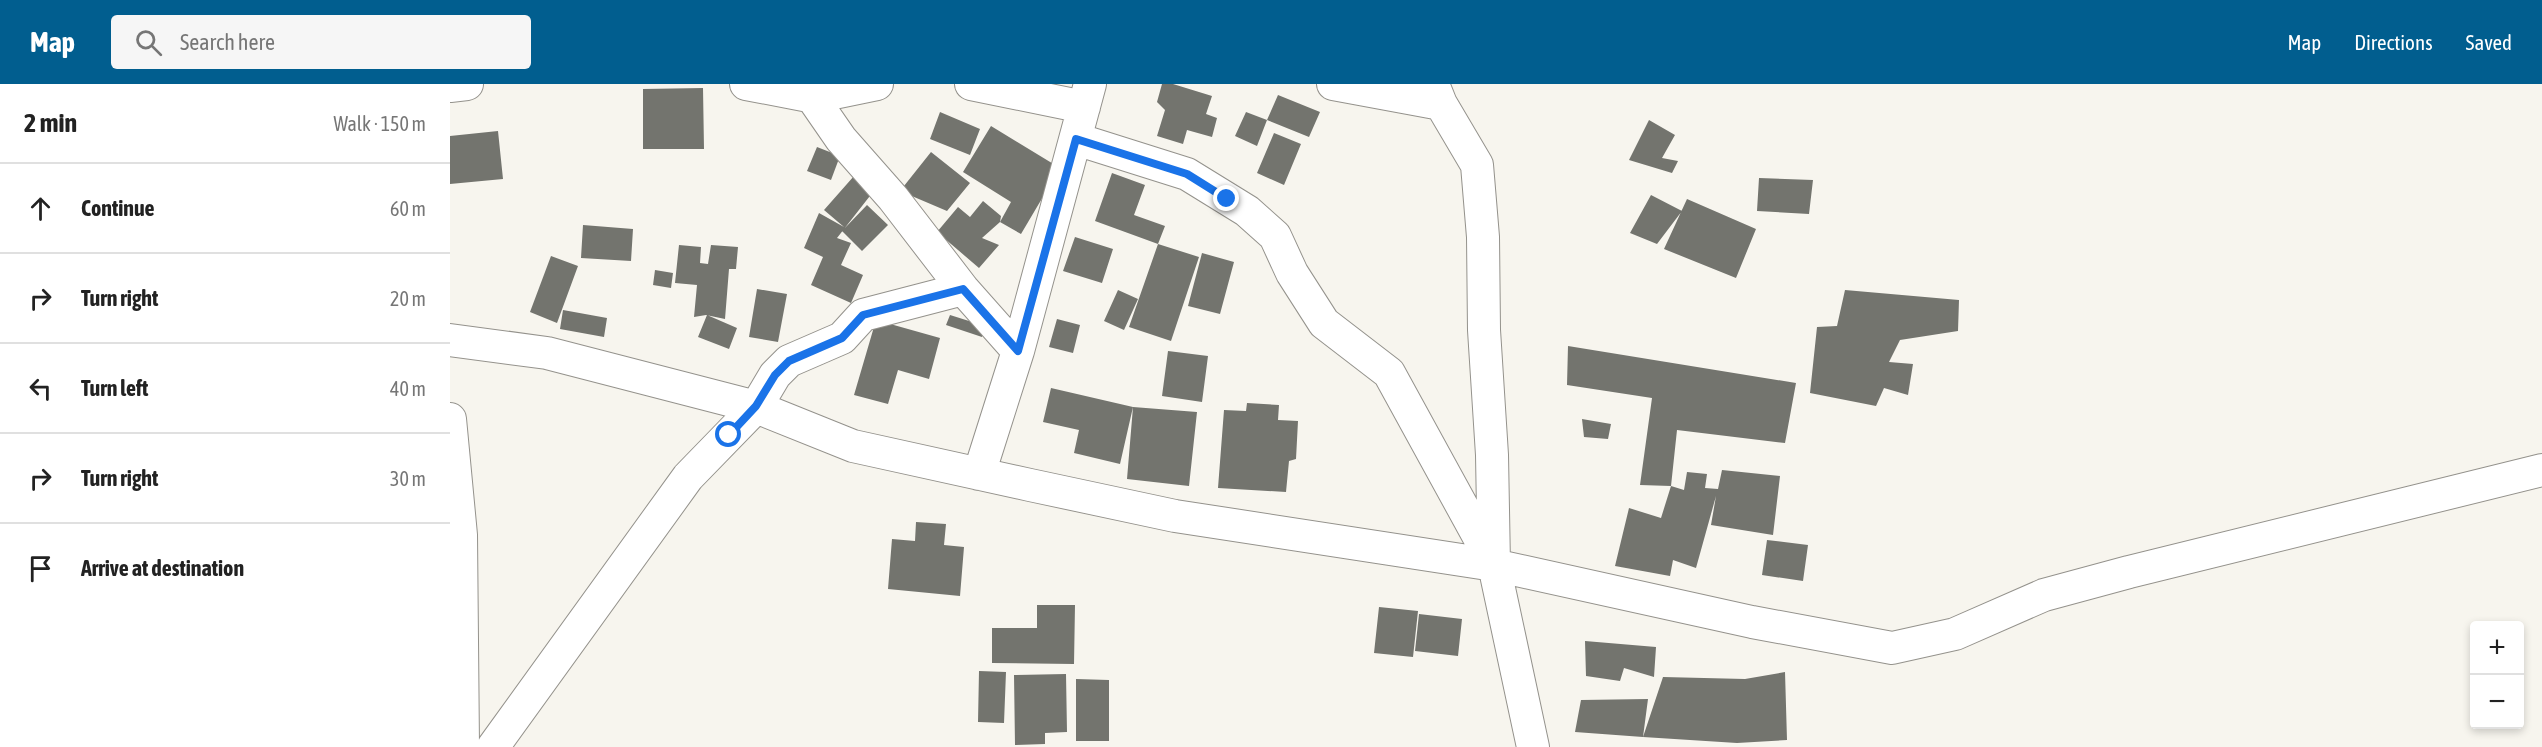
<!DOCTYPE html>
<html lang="en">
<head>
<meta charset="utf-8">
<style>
	:root { --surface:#fff; --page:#f6f6f6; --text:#222; --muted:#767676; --line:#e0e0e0; --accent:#015e8f }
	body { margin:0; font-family:"Asap Condensed",sans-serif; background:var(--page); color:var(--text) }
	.controls { position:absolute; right:18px; bottom:18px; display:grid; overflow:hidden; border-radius:6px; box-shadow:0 3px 9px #0003 }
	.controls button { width:54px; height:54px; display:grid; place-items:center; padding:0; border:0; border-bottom:2px solid var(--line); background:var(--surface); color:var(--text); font:30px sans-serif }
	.stop { position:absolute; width:18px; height:18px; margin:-14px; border:4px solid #1a73e8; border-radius:50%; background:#fff }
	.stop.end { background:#1a73e8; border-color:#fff; box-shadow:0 2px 6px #0008 }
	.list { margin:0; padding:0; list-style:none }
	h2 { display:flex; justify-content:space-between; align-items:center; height:78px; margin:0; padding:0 24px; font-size:26px }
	h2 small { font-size:20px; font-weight:400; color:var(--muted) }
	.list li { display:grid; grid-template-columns:39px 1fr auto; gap:18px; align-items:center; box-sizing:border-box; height:90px; padding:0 24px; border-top:2px solid var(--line) }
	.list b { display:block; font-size:22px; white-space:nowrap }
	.list em { font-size:20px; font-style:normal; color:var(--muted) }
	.icon { flex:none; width:33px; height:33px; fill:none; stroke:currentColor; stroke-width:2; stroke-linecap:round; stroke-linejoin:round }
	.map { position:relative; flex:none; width:2092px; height:663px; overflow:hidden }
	header { display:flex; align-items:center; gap:36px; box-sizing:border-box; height:84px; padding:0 30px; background:var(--accent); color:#fff }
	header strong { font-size:28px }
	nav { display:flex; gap:33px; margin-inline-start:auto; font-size:21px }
	.search { width:420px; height:54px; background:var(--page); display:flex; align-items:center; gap:15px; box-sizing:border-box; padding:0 21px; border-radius:6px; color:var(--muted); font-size:22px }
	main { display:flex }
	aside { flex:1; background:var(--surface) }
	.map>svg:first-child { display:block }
	.building { fill:#73746e }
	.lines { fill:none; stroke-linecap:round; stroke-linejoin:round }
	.minor-casing { stroke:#94928c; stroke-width:34 }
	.minor { stroke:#fff; stroke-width:32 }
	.route { stroke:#1a73e8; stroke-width:8 }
</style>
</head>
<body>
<header>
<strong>Map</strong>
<div class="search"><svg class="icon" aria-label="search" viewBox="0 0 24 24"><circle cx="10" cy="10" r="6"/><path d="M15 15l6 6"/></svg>Search here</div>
<nav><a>Map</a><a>Directions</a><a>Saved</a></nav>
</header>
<main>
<aside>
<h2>2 min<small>Walk · 150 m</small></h2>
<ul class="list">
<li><svg class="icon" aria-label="ahead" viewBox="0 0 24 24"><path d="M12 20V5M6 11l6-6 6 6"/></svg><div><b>Continue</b></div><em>60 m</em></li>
<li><svg class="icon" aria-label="right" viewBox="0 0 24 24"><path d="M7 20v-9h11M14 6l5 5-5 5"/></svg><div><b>Turn right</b></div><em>20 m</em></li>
<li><svg class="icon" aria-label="left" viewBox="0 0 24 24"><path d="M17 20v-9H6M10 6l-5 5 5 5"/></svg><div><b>Turn left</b></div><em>40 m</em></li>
<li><svg class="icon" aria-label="right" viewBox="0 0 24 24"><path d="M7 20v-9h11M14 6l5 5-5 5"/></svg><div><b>Turn right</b></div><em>30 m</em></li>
<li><svg class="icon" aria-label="arrive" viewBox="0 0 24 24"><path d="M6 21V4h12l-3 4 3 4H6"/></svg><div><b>Arrive at destination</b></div></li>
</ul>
</aside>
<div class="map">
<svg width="2092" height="663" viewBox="0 0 2092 663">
	<rect width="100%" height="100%" fill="#f7f5ee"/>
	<path class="building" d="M712,0H723L762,12L756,30L767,34L762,53L737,46L733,60L707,52L715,26L707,18Z
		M253,4L254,65H193V5Z
		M828,11L870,28L859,53L817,36Z
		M490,28L530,45L520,71L480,55Z
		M796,28L817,36L807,62L785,52Z
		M1199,36L1225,51L1212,74L1228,77L1222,89L1179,76Z
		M541,42L610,84L571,150L550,138L561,118L513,88Z
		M48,47L53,95L0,100V52Z
		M824,49L851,60L834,101L807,89Z
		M367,63L390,72L381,96L357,87Z
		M481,68L520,99L497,127L450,107Z
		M662,89L695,101L684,131L715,142L708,160L645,137Z
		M404,92L423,108L387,154L401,159L391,181L413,191L401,219L361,201L373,173L354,164L369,129L394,143L374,126Z
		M1309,94L1363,96L1359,130L1307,127Z
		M1201,111L1232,127L1207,160L1180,149Z
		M1237,115L1306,145L1286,194L1214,165Z
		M533,117L551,132L550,138L532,154L549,161L529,184L487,148L508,123L520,133Z
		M417,121L438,141L412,167L392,147Z
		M133,141L183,145L181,177L131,174Z
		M625,153L663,165L652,199L613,187Z
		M708,160L749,173L721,257L679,243Z
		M229,161L251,163L250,179L258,180L261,161L288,163L286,185H279L275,235L256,231L244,233L247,201L225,199Z
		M752,169L784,178L770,230L738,222Z
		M101,172L128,182L107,239L80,228Z
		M205,186L223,189L221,204L203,201Z
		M307,205L337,210L328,258L299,253Z
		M668,206L688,215L674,246L654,237Z
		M1395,206L1509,216L1508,247L1450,256L1439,278L1463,280L1458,311L1434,304L1426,322L1360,309L1367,243L1387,242Z
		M113,226L157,234L154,253L110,245Z
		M257,231L287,244L279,265L248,253Z
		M500,231L535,242L532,253L496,241Z
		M607,235L630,241L623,269L599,263Z
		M426,236L490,254L479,295L448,286L438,320L404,311Z
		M1118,262L1346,299L1335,359L1227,346L1221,402L1190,401L1202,314L1117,301Z
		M718,267L758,272L752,318L712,312Z
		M601,304L683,323L670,380L624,369L629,346L593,338Z
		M797,319L829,321L828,336L848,337L846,375L839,377L836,408L768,404L774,326L796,327Z
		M683,323L747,328L739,402L677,395Z
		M1132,335L1161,340L1158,355L1134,353Z
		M1272,386L1330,392L1323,451L1261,441L1266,412L1246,484L1223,476L1220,492L1165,482L1179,424L1211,434L1221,402L1234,406L1237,388L1257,390L1255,404L1268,405Z
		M466,438L496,440L494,461L514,463L510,512L438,505L442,455L465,457Z
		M1317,456L1358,461L1353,497L1312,491Z
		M587,521H625L624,580L542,579V544H587Z
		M929,523L968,527L963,573L924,569Z
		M969,530L1012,535L1008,572L965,567Z
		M1135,557L1206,563L1204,593L1174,584L1170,597L1136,592Z
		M529,587L556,588L554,639L528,638Z
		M1335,588L1337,656L1287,659L1193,653L1213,593L1295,595Z
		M616,590L617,648L595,649V660L565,661L564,591Z
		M626,595L659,596V657H626Z
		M1198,615L1193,653L1125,648L1131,616Z"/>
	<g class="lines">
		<g class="minor-casing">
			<path id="minor" d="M296,0L364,13L427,0
				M353,0L391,55L443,114L513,205L568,267
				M521,0L634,23
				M883,0L991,20
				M983,0L991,20L1027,81L1033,153L1034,246L1042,371L1044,481L1083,663
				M0,2L17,0
				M626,55L737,90L797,127L825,152L842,189L874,239L939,289L1041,475
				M0,256L97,269L306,323L403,362L580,401L725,432L1044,481L1302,538L1442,564L1505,550L1594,511L1679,488L2092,386
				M0,335L11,451L13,663
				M529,390L568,267L640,0
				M43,663L238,393L306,323L325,291L339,277L392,254L413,231L513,205"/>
		</g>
		<use href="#minor" class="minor"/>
	</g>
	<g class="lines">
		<path class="route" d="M279,351L306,322L325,291L339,277L392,254L413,231L513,205L568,267L626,55L737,90L777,115"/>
	</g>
</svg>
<div class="controls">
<button>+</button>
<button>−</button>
</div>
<div class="stop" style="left:279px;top:351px"></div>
<div class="stop end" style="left:777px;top:115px"></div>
</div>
</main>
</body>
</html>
